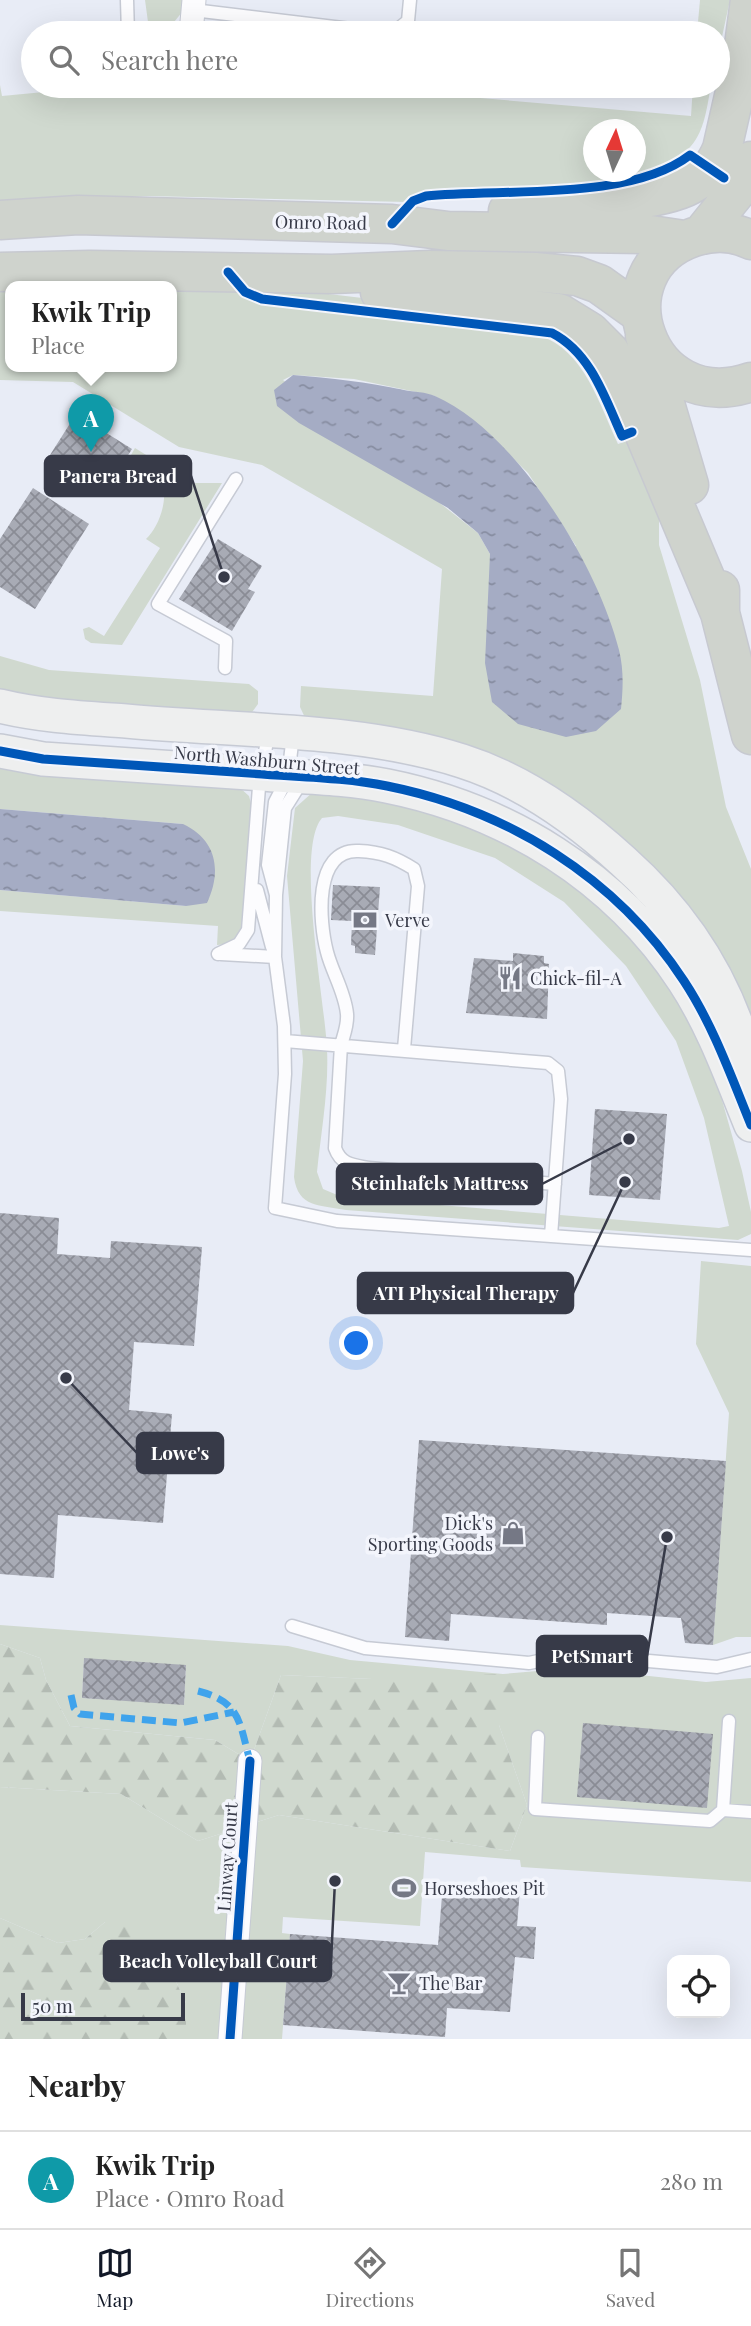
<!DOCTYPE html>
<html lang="en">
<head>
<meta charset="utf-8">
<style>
	:root { --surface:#fff; --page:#f2f2f2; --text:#222; --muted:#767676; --line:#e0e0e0; --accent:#111827 }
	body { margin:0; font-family:"Playfair Display",serif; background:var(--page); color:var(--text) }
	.controls { position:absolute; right:21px; bottom:21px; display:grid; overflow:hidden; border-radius:14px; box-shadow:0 7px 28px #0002 }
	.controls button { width:63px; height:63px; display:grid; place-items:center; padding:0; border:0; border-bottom:2px solid var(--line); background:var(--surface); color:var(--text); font:35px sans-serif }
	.compass { position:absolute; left:583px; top:119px; width:63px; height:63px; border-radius:50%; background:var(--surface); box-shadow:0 7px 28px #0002; rotate:4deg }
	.scale { position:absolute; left:21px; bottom:18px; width:164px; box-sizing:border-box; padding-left:7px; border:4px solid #373a48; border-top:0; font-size:19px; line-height:24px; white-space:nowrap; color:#373a48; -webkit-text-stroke:5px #f3f5fc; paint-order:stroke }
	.you { position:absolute; left:357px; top:1344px; width:24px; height:24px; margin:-18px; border:5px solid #fff; border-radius:50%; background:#1a73e8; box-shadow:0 0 0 10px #1a73e833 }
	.badge { display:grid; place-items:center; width:46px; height:46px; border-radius:50%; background:var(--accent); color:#fff; font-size:23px; font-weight:700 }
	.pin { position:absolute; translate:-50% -58px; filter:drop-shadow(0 2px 4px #0008) }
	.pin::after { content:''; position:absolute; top:37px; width:24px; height:21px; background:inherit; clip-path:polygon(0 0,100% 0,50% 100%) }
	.popup { position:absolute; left:5px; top:281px; width:172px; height:91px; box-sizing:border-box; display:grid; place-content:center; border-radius:14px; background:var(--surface); filter:drop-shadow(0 2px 5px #0005); font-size:23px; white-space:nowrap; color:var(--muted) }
	.popup b { font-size:26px; color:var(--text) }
	.popup::after { content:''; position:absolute; left:50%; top:100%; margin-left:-14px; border:14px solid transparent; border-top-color:var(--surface) }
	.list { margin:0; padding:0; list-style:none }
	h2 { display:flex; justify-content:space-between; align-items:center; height:91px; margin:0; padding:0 28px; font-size:30px }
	h2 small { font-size:23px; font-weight:400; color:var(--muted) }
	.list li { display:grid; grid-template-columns:46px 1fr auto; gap:21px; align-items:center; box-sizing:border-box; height:98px; padding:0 28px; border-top:2px solid var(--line) }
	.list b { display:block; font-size:26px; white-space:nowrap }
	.list p { margin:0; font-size:23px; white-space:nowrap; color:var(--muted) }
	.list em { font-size:23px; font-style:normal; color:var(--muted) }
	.icon { flex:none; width:38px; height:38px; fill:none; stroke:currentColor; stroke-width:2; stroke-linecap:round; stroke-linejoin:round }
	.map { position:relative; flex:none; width:751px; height:2039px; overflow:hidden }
	.search { position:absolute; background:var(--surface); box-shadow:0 7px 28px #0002; left:21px; right:21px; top:21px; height:77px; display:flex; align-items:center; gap:18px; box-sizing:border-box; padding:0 24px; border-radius:38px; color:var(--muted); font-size:26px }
	.sheet { height:189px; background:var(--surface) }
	nav { display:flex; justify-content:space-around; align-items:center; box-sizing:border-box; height:98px; border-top:2px solid var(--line); background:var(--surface); font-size:19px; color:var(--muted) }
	nav a { display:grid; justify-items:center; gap:4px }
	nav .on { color:var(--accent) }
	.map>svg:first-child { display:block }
	.grass { fill:#d0d9cf; fill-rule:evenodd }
	.forest { fill:url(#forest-firs) }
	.water { fill:url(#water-ripples) }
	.building { fill:url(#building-cross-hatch) }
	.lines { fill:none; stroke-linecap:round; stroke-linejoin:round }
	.lane-casing { stroke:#c6cad4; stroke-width:15 }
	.street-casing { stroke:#c6cad4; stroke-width:25 }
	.secondary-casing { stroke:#c6cad4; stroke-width:36 }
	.highway-casing { stroke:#c7c9d0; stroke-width:41 }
	.lane { stroke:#fcfcfe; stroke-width:12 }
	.street { stroke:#fcfcfe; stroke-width:23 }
	.secondary { stroke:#eeefef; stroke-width:33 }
	.highway { stroke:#cfd3cd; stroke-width:38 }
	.quiet { stroke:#3fa3ec; stroke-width:7; stroke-dasharray:14 7; stroke-linecap:butt }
	.cycleway-casing { stroke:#f3f5fc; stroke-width:13 }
	.cycleway { stroke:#0057b8; stroke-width:9 }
	.labels { text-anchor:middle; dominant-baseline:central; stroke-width:7; stroke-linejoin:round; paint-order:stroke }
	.street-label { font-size:18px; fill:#373a48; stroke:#f3f5fc }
	.poi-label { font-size:18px; fill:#373a48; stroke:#f3f5fc; text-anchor:start }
	.leader { fill:none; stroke:#373a48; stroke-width:2.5 }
	.callout-dot { fill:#373a48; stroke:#f3f5fc; stroke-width:2.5 }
	.callout { fill:#373a48; stroke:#373a48; stroke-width:2.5 }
	.callout-label { font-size:19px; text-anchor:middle; font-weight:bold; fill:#fff }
</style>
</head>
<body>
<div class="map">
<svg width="751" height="2039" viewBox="0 0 751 2039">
	<defs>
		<pattern id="forest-firs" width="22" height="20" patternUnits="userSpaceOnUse" patternTransform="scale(1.75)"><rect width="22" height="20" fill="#d0d9cf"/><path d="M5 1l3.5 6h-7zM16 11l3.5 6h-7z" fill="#b3bbb3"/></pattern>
		<pattern id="water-ripples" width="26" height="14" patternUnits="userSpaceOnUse" patternTransform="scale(1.75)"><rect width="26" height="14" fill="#a5acc4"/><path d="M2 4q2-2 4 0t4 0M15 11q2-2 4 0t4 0" fill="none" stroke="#878da1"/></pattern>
		<pattern id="building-cross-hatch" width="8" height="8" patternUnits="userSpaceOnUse" patternTransform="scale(1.75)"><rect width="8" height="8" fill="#a8abb5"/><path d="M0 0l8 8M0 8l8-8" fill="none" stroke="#8a8c95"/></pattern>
	</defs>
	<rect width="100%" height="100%" fill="#e8ecf6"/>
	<path class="grass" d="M145,0H184L183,11L170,27L158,29L148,22Z
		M700,0H730L718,55V33H697Z
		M0,85L2,96L107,86H339L691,116L693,86H711C707,106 705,130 691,146C657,184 545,186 495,189C479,189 463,187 447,188C434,189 419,197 407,202L149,196L0,201ZM594,130H636V172H594Z
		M172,289L295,290L540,319L539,335C585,351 599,404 618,444L633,439L659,497V545L700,680L726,807L751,869V1026L567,800L308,724L300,707L301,686L433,696L442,569L262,465L179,447L73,382L0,380V291H10V366H172ZM293,375L354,379L435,396L482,428L528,473L576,546L491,588L490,554L478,533L283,380Z
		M135,448L191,483H222L122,645L91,643L85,639L83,629L89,627L104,636L160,548L146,539C160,526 171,494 159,476C152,467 140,461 131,455Z
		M0,656L49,670L249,684L258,691V704L247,719L0,694Z
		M0,765L239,787L249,796L252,807L241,932L228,944L217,945L218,926L0,911V890L186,906L183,824L0,809Z
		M313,792L371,799L444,815L542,862L600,904L669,983L713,1068L742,1171L751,1212V1234L738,1240L346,1210C320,1205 298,1208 294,1177L303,1061L287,876L295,808ZM338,816L398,825L495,858L564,902L626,966L676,1041L704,1118L729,1226L719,1228L342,1197L323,1189L317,1172C321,1132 329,1090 327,1049C325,1002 295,849 322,818Z
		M701,1261L751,1266V1637H736L713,1645L729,1413L696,1344Z
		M0,1625L288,1646L350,1660L503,1674L573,1668L706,1682L751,1678V1882L521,1867L520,1860L425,1852L420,1926L283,1917L282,1933L290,1934L282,2039H186V2003L159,1945L105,1922L85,1939L58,1943L0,1918V1787L121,1794L198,1841L279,1815L510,1851L527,1805L499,1725L372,1679L281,1675L250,1761L215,1740L70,1726L46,1680L40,1658L0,1644ZM84,1659L186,1666L184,1704L82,1698Z"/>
	<path class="forest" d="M0,1644L40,1658L46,1680L70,1726L215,1740L250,1761L281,1675L372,1679L503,1674L523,1692L499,1725L527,1805L510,1851L279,1815L198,1841L121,1794L0,1787Z
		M0,1918L58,1943L85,1939L105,1922L131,1918L159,1945L186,2003V2039H0Z"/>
	<path class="water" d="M293,375C331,378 367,382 404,390C414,392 426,392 435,396C517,432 598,566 619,650C624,670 623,690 621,709L596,731L566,737L518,724L492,702L485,663L490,554L478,533L448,508L299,423L277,406L274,390Z
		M0,809L183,824C217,840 222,871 207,903L186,906L0,890Z"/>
	<path class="building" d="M76,414L132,449L106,490L50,455Z
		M33,488L89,524L35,609L0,587V539Z
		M218,539L262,566L248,589L255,592L232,631L179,599Z
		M333,885L380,887L375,955L355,953V946L351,945L352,921L331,920Z
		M513,953L544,956V963L549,964L547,1019L466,1013L474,958L513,961Z
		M595,1109L667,1114L660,1200L589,1195Z
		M0,1213L59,1218L57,1254L110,1258L111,1241L202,1247L194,1346L134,1342L129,1410L172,1414L163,1523L58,1515L54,1578L0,1574Z
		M419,1440L726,1461L713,1645L685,1643L681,1618L607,1613V1625L451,1614L449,1641L405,1637Z
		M84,1658L186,1665L184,1705L82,1698Z
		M583,1723L713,1734L707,1808L577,1797Z
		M443,1883L520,1889L517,1926L536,1927L534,1959L515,1957L510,2012L447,2008L445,2037L283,2025L290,1934L438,1945Z"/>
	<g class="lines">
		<g class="lane-casing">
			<path id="lane" d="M127,0L128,33
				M193,10L376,32L398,29L408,21L410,0
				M225,668L226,641L158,604L236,479
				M302,781L285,808L276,895L275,957L284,1026L285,1074L275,1208L337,1221L751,1250
				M257,890L272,947
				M276,895L268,865L275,802L288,777L293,735
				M218,954L239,944L248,930L260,774L269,733
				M221,954L275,957
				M285,1041L548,1063L558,1071L561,1099L551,1236
				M404,1049L418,886L414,869C395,857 381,852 359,851C313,848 319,922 327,952C332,972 345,992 347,1014C348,1025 344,1034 341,1045L335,1148C341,1165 353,1165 369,1168L555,1184
				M292,1626L365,1648L529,1663L563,1656H592L717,1667L751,1659
				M538,1737L535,1809L710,1821L723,1810L729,1721
				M723,1810L751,1812"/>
		</g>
		<g class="street-casing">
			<path id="street" d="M191,33L194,0
				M230,2039L250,1761"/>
		</g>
		<g class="secondary-casing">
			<path id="secondary" d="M0,706C41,716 84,718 126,721C234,731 359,728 462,761C522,780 577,819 623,861C688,919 732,989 751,1075
				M0,751L43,759C112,764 181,768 249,773C295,777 342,777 387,786C507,810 616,877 684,981C713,1025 731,1076 751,1125"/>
		</g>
		<g class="highway-casing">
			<path id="highway" d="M508,211C551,208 656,204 690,185C706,176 715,166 722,149L742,61L750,0
				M0,220L78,215L392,224L448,231L644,234L684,240
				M702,234L739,188L751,161
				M751,240C733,231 713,231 694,237C596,270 646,418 751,382
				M0,272L90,270L332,274L430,270L535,272L577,276L599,284L641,314
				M380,292L559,313L590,332L610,352L720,613
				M645,336L689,485
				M720,590V613L751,735"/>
		</g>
		<use href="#lane" class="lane"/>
		<use href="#street" class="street"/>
		<use href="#secondary" class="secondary"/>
		<use href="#highway" class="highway"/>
		<path class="quiet" d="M198,1691C241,1702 239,1722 250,1761
			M71,1695L74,1708L80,1714L181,1723L234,1712"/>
		<g class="cycleway-casing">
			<path id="cycleway" d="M392,224L413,201L426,196C500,188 629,202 690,155L724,178
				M228,272L245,292L262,299L552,333C591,353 605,398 622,436L632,432
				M0,751L43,759C112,764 181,768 249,773C295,777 342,777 387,786C507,810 616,877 684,981C713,1025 731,1076 751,1125
				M230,2039L250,1761"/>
		</g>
		<use href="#cycleway" class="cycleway"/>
	</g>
	<defs>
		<g id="bank-bare" transform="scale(1.89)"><path d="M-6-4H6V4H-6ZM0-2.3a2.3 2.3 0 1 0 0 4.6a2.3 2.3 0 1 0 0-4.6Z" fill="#757885" stroke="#f3f5fc" stroke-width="2.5" paint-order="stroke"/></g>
		<g id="restaurant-bare" transform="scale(1.89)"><path d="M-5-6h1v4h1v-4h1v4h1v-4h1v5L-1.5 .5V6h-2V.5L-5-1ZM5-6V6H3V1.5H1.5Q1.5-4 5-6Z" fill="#757885" stroke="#f3f5fc" stroke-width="2.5" paint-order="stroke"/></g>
		<g id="shop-bare" transform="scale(1.89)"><path d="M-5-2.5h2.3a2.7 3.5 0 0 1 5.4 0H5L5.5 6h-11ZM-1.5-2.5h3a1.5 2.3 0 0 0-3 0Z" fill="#757885" stroke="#f3f5fc" stroke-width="2.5" paint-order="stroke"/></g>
		<g id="stadium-bare" transform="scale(1.89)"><path d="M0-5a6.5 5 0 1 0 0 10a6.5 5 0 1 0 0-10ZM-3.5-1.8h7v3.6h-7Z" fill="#757885" stroke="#f3f5fc" stroke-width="2.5" paint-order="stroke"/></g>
		<g id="bar-bare" transform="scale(1.89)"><path d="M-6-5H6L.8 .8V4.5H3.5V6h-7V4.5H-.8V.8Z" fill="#757885" stroke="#f3f5fc" stroke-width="2.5" paint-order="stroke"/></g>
	</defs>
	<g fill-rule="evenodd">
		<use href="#bank-bare" x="365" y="920"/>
		<use href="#restaurant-bare" x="510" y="978"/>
		<use href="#shop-bare" x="513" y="1533"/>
		<use href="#stadium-bare" x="404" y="1888"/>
		<use href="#bar-bare" x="399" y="1983"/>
	</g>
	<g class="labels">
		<g class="street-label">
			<text transform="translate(321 222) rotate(1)">Omro Road</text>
			<text transform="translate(267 760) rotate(5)">North Washburn Street</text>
			<text transform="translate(227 1857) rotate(-86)">Linway Court</text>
		</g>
		<g class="poi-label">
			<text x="385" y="920">Verve</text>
			<text x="530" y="978">Chick-fil-A</text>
			<text x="493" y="1523" text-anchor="end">Dick's<tspan x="493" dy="21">Sporting Goods</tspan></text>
			<text x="424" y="1888">Horseshoes Pit</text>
			<text x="419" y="1983">The Bar</text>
		</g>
	</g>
	<path class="leader" d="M224 577L191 476M629 1139L542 1184M625 1182L573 1293M66 1378L137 1453M667 1537L647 1656M335 1881L331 1961"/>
	<g class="callout-dot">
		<circle cx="224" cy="577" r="7"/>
		<circle cx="629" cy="1139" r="7"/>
		<circle cx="625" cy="1182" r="7"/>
		<circle cx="66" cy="1378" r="7"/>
		<circle cx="667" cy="1537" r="7"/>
		<circle cx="335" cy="1881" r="7"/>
	</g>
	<g class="callout">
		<rect x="45" y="456" width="146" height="40" rx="7"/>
		<rect x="337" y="1164" width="205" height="40" rx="7"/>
		<rect x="358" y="1273" width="215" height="40" rx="7"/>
		<rect x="137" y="1433" width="86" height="40" rx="7"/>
		<rect x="537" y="1636" width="110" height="40" rx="7"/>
		<rect x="104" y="1941" width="227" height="40" rx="7"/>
	</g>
	<g class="callout-label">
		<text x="118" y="483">Panera Bread</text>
		<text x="440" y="1190">Steinhafels Mattress</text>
		<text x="466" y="1300">ATI Physical Therapy</text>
		<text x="180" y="1460">Lowe's</text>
		<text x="592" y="1663">PetSmart</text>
		<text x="218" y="1968">Beach Volleyball Court</text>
	</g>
</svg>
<div class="controls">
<button><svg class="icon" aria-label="locate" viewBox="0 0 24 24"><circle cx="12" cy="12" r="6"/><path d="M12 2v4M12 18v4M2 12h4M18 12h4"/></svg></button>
</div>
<svg class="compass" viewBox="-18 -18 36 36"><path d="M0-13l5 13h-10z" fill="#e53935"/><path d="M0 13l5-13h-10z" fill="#767676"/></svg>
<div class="scale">50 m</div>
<div class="you"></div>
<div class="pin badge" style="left:91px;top:452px;background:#0f9aa8">A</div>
<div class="popup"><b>Kwik Trip</b>Place</div>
<div class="search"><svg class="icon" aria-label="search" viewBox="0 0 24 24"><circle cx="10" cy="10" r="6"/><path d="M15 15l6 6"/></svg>Search here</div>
</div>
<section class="sheet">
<h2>Nearby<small></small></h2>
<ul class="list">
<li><span class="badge" style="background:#0f9aa8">A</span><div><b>Kwik Trip</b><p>Place · Omro Road</p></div><em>280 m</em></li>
</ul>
</section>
<nav>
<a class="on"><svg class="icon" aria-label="map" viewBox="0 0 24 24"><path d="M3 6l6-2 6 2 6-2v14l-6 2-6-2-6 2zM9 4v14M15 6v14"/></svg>Map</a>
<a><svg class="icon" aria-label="directions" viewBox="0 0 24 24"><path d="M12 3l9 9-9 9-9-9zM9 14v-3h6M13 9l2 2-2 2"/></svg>Directions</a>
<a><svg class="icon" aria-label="saved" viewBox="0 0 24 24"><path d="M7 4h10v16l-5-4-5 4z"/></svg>Saved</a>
</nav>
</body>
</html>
